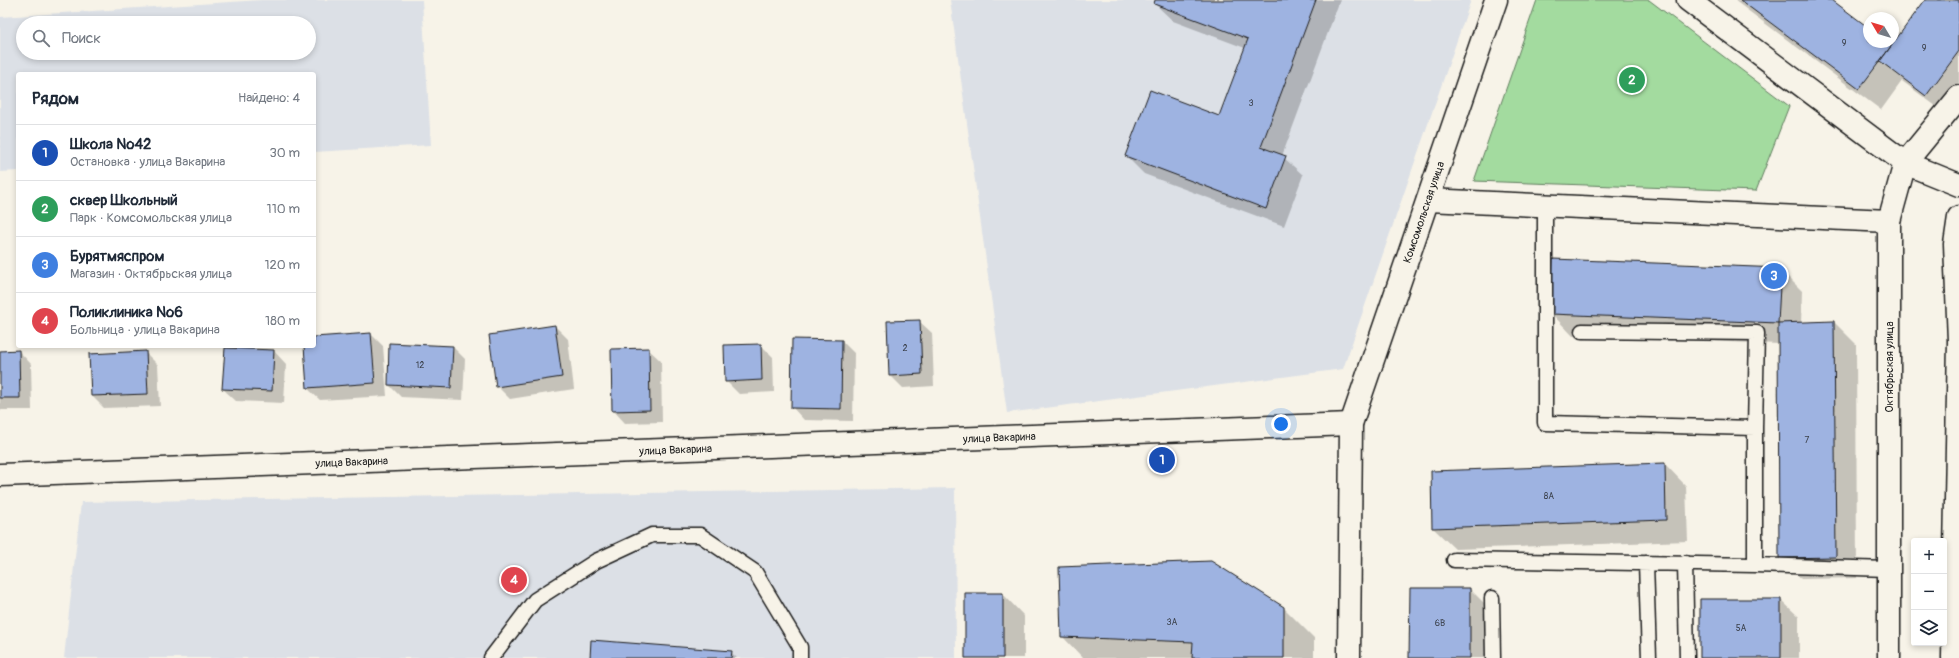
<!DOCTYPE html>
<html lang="ru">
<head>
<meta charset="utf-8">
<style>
	:root { --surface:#fff; --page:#f2f2f3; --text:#1f2937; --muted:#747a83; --line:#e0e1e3; --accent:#1c1c1c }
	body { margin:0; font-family:Pangolin,sans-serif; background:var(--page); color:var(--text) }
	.controls { position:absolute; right:12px; bottom:12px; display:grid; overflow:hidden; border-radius:4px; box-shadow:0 2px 6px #0003 }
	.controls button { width:36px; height:36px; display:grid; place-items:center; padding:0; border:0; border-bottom:1px solid var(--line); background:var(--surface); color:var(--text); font:20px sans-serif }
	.compass { position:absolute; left:1863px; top:12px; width:36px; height:36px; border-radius:50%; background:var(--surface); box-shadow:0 2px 6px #0003; rotate:308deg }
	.you { position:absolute; left:1281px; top:424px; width:14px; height:14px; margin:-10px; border:3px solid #fff; border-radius:50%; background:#1a73e8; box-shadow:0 0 0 6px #1a73e833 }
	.badge { display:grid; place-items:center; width:26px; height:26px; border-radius:50%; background:var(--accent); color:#fff; font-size:13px; font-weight:700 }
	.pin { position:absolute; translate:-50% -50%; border:2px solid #fff; box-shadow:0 1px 4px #0006 }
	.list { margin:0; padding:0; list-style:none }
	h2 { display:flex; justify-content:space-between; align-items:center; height:52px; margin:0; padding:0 16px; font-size:17px }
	h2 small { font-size:13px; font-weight:400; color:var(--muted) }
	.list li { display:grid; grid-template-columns:26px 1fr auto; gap:12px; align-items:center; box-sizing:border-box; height:56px; padding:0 16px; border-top:1px solid var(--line) }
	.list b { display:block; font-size:15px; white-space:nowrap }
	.list p { margin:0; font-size:13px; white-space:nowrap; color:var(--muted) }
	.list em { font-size:13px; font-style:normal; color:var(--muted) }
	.icon { flex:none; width:22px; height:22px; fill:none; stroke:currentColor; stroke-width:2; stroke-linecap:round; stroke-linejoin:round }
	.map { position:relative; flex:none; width:1959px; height:658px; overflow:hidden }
	.search { position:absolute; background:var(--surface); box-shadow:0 2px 6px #0003; left:16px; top:16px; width:300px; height:44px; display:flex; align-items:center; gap:10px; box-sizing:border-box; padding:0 14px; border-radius:22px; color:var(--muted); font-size:15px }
	.panel { position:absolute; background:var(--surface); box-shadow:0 2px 6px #0003; left:16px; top:72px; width:300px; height:276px; border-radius:4px }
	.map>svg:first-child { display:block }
	.built { fill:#dce0e6; fill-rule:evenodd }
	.green { fill:#a3db9f; stroke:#607c5e }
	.shadow { fill:#0003 }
	.building { fill:#9eb3e1; stroke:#1c1c1c }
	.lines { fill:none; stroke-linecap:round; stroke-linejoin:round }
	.lane-casing { stroke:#1c1c1c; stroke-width:17 }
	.secondary-casing { stroke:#1c1c1c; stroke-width:25 }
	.lane { stroke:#f7f3e8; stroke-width:14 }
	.secondary { stroke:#f7f3e8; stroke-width:22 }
	.labels { text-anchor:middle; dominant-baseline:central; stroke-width:3; stroke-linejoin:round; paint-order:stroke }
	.number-label { font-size:9px; fill:#3c424d }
	.street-label { font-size:11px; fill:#1c1c1c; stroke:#f7f3e8 }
</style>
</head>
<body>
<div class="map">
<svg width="1959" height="658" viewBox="0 0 1959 658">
	<rect width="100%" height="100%" fill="#f7f3e8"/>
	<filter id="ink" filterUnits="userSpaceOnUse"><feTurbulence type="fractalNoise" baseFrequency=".025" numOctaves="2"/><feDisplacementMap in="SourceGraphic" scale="8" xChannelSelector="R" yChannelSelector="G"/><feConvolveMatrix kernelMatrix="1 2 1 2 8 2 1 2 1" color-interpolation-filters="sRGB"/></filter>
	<g filter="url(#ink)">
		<path class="built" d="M262,0H422L431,145L314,152V74H18V171L0,172V17ZM23,23H309V53H23Z
			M950,0H1471L1343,369L1007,413Z
			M955,488L956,658H64L81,502Z"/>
		<path class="green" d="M1537,0H1649L1789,106L1756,191L1474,181Z"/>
		<path class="shadow" d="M1156,0H1340L1282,156L1303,175L1284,226L1144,174L1126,156L1220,117L1245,48L1173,21L1155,4Z
			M1734,0H1830L1869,29V42H1886L1892,46L1927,0H1959V92L1944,112L1902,81L1881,110Z
			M1780,269L1802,291L1801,324L1834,322L1856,344L1857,578L1801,579L1780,557L1779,344L1573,336L1552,314Z
			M919,321L932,333L934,386L903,388L890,375Z
			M555,326L568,339L574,389L510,399L497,386Z
			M371,334L383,346L387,396L320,400L307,388L305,346H314V338Z
			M842,341L854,353L853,421L804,420L792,407Z
			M390,344L453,347L465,359L463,400L401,397L389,385Z
			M761,345L773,357L774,392L739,394L726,381Z
			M648,349L661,361L662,422L625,423L613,410Z
			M19,351L31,364L32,410H0V352Z
			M274,351L286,364L284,403L236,401L223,389Z
			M145,352L158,365L160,406L104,408L92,396Z
			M1665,464L1686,486L1688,541L1455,549L1433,528Z
			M1470,589L1487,606V658H1410Z
			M1003,594L1024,616V658H966Z
			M1701,600H1781L1799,617V658H1701Z
			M1284,608L1314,638V658H1083L1062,636Z
			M731,652L737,658H591Z"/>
		<path class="building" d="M1155,0H1316L1261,147L1286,156L1266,209L1125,156L1150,90L1219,116L1248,39L1154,4Z
			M1740,0H1832L1869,28V42H1888L1892,45L1859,89Z
			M1925,0H1959V51L1926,96L1880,61Z
			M1553,259L1781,268L1778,323L1551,314Z
			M920,320L922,374L889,376L887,321Z
			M1834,321L1836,557L1779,558L1778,323Z
			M555,325L562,377L496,387L489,335Z
			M371,333L375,383L307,388L304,346H314V337Z
			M792,339L842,340L841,409L791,408Z
			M389,343L453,346L451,388L388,385Z
			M761,344L762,380L725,382L724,345Z
			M225,348L274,350L272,391L222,389Z
			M649,348L650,410L612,411L611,349Z
			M19,350L20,398H0V351Z
			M146,351L148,394L91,396L89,354Z
			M1665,463L1666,520L1432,528L1431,471Z
			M1211,561L1284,607V658H1192L1193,642L1061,637L1059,567Z
			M1410,588H1470V658H1409Z
			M965,593H1003V658H965Z
			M1700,599H1781V658H1700Z
			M591,640L732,651L731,658H590Z"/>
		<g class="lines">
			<g class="lane-casing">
				<path id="lane" d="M1545,205V423L1755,428V565L1888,569
					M1582,331L1757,333L1755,428
					M1454,560L1755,565
					M1646,563L1649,658
					M1685,563L1687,658
					M1492,598L1493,658
					M491,658L535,600L596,561L652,535H700L755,572L800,647V658"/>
			</g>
			<g class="secondary-casing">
				<g id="secondary">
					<path d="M1688,0L1905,163L1959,185"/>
					<path d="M1428,200L1889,221"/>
					<path id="s1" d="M0,475L1351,424"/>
					<path id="s2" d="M1349,658L1351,424L1496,0"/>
					<path d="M1889,658V221L1905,163L1959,97"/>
					<path d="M1953,658L1959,341L1955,244L1959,217"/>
				</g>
			</g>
			<use href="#lane" class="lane"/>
			<use href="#secondary" class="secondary"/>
		</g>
	</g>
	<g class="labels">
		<g class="number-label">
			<text x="1844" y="43">9</text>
			<text x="1924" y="48">9</text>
			<text x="1251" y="103">3</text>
			<text x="905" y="348">2</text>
			<text x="420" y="365">12</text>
			<text x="1807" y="440">7</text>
			<text x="1549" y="496">8А</text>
			<text x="1172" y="622">3А</text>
			<text x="1440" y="623">6В</text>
			<text x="1741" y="628">5А</text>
		</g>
		<g class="street-label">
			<text stroke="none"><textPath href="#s2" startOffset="458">Комсомольская улица</textPath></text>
			<text transform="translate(1889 367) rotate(-90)">Октябрьская улица</text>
			<text stroke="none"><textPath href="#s1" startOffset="1000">улица Вакарина</textPath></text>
			<text stroke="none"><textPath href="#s1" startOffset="676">улица Вакарина</textPath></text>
			<text stroke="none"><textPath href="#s1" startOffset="352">улица Вакарина</textPath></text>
		</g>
	</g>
</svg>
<div class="controls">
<button>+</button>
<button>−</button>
<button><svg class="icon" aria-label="layers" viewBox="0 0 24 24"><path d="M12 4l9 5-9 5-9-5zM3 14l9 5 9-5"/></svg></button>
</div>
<svg class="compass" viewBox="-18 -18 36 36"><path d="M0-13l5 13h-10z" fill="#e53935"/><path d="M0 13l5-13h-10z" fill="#747a83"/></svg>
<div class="you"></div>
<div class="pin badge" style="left:1162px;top:460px;background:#1a4fb4">1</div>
<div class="pin badge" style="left:1632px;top:80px;background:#2e9e5b">2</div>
<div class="pin badge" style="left:1774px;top:276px;background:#3f7fe0">3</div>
<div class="pin badge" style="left:514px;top:580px;background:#e0444e">4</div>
<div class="search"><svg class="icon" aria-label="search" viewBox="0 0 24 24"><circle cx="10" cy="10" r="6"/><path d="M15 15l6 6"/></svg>Поиск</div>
<section class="panel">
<h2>Рядом<small>Найдено: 4</small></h2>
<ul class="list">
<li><span class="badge" style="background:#1a4fb4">1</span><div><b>Школа №42</b><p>Остановка · улица Вакарина</p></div><em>30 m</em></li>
<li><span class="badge" style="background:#2e9e5b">2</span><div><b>сквер Школьный</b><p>Парк · Комсомольская улица</p></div><em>110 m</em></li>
<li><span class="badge" style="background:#3f7fe0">3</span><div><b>Бурятмяспром</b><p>Магазин · Октябрьская улица</p></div><em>120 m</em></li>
<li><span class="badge" style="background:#e0444e">4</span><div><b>Поликлиника №6</b><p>Больница · улица Вакарина</p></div><em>180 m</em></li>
</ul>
</section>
</div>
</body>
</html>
